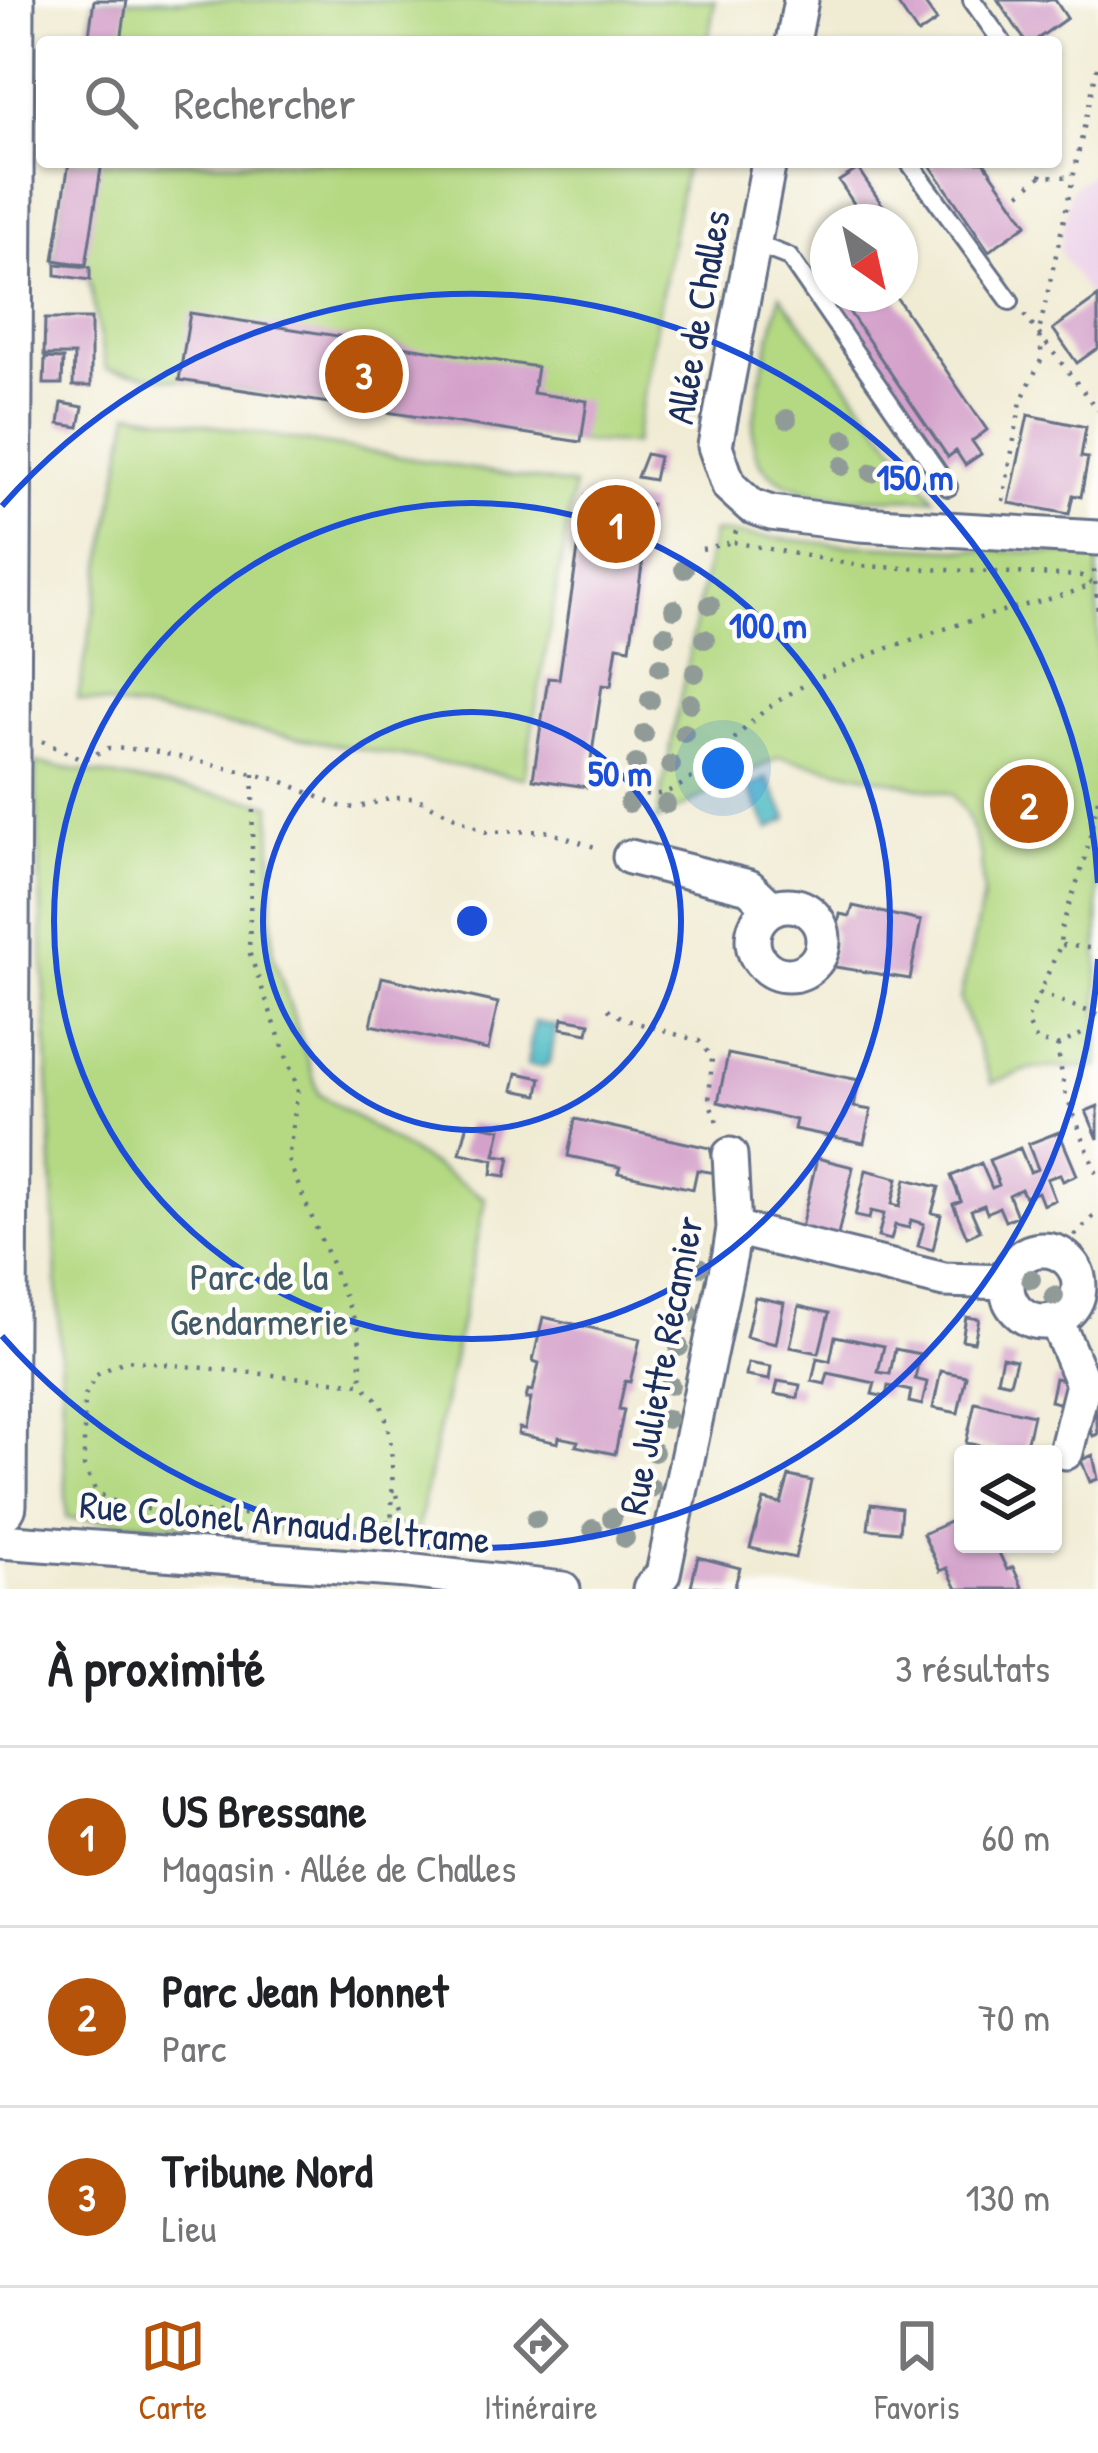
<!DOCTYPE html>
<html lang="fr">
<head>
<meta charset="utf-8">
<style>
	:root { --surface:#fff; --page:#f2f2f2; --text:#202124; --muted:#757577; --line:#e0e0e0; --accent:#b45309 }
	body { margin:0; font-family:"Patrick Hand",sans-serif; background:var(--page); color:var(--text) }
	.controls { position:absolute; right:36px; bottom:36px; display:grid; overflow:hidden; border-radius:12px; box-shadow:0 3px 9px #0004 }
	.controls button { width:108px; height:108px; display:grid; place-items:center; padding:0; border:0; border-bottom:3px solid var(--line); background:var(--surface); color:var(--text); font:60px sans-serif }
	.compass { position:absolute; left:810px; top:204px; width:108px; height:108px; border-radius:50%; background:var(--surface); box-shadow:0 3px 9px #0004; rotate:146deg }
	.you { position:absolute; left:723px; top:768px; width:42px; height:42px; margin:-30px; border:9px solid #fff; border-radius:50%; background:#1a73e8; box-shadow:0 0 0 18px #1a73e833 }
	.badge { display:grid; place-items:center; width:78px; height:78px; border-radius:50%; background:var(--accent); color:#fff; font-size:39px; font-weight:700 }
	.pin { position:absolute; translate:-50% -50%; border:6px solid #fff; box-shadow:0 3px 12px #0006 }
	.list { margin:0; padding:0; list-style:none }
	h2 { display:flex; justify-content:space-between; align-items:center; height:156px; margin:0; padding:0 48px; font-size:51px }
	h2 small { font-size:39px; font-weight:400; color:var(--muted) }
	.list li { display:grid; grid-template-columns:78px 1fr auto; gap:36px; align-items:center; box-sizing:border-box; height:180px; padding:0 48px; border-top:3px solid var(--line) }
	.list b { display:block; font-size:45px; white-space:nowrap }
	.list p { margin:0; font-size:39px; white-space:nowrap; color:var(--muted) }
	.list em { font-size:39px; font-style:normal; color:var(--muted) }
	.icon { flex:none; width:66px; height:66px; fill:none; stroke:currentColor; stroke-width:2; stroke-linecap:round; stroke-linejoin:round }
	.map { position:relative; flex:none; width:1098px; height:1589px; overflow:hidden }
	.search { position:absolute; background:var(--surface); box-shadow:0 3px 9px #0004; left:36px; right:36px; top:36px; height:132px; display:flex; align-items:center; gap:30px; box-sizing:border-box; padding:0 42px; border-radius:12px; color:var(--muted); font-size:45px }
	.sheet { height:696px; background:var(--surface) }
	nav { display:flex; justify-content:space-around; align-items:center; box-sizing:border-box; height:168px; border-top:3px solid var(--line); background:var(--surface); font-size:33px; color:var(--muted) }
	nav a { display:grid; justify-items:center; gap:6px }
	nav .on { color:var(--accent) }
	.map>svg:first-child { display:block }
	.built { fill:#ecd1ea }
	.green { fill:#b4d982; stroke:#688470; stroke-width:3 }
	.water { fill:#4cbac4; stroke:#347491; stroke-width:3 }
	.building { fill:#d4a1cb }
	.lines { fill:none; stroke-linecap:round; stroke-linejoin:round }
	.lane-casing { stroke:#667187; stroke-width:22 }
	.street-casing { stroke:#667187; stroke-width:39 }
	.primary-casing { stroke:#667187; stroke-width:57 }
	.path { stroke:#667187; stroke-width:4.5; stroke-dasharray:3 9; stroke-linecap:butt }
	.lane { stroke:#fff; stroke-width:16 }
	.street { stroke:#fff; stroke-width:33 }
	.primary { stroke:#fff; stroke-width:51 }
	.tree { fill:#909b98 }
	.ring { fill:none; stroke:#1d4ed8; stroke-width:6 }
	.labels { text-anchor:middle; dominant-baseline:central; stroke-width:9; stroke-linejoin:round; paint-order:stroke }
	.street-label { font-size:39px; fill:#1b2f5e; stroke:#fdfcf7 }
	.park-label { font-size:39px; fill:#415a67; stroke:#fdfcf7 }
	.centre { fill:#1d4ed8; stroke:#fdfcf7; stroke-width:6 }
	.ring-label { font-size:36px; text-anchor:middle; font-weight:bold; fill:#1d4ed8; stroke:#fdfcf7; stroke-width:9; stroke-linejoin:round; paint-order:stroke }
</style>
</head>
<body>
<div class="map">
<svg width="1098" height="1589" viewBox="0 0 1098 1589">
	<rect width="100%" height="100%" fill="#fdfcf7"/>
	<filter id="ink" filterUnits="userSpaceOnUse"><feTurbulence type="fractalNoise" baseFrequency=".00833" numOctaves="2"/><feDisplacementMap in="SourceGraphic" scale="24" xChannelSelector="R" yChannelSelector="G"/><feConvolveMatrix kernelMatrix="1 2 1 2 8 2 1 2 1" color-interpolation-filters="sRGB"/></filter>
	<filter id="wash" filterUnits="userSpaceOnUse"><feTurbulence type="fractalNoise" baseFrequency=".004" numOctaves="4" result="noise"/><feDisplacementMap in="SourceGraphic" scale="48" xChannelSelector="R" yChannelSelector="G"/><feGaussianBlur stdDeviation="2.7" result="paint"/><feColorMatrix in="noise" values="0 0 0 0 0 0 0 0 0 0 0 0 0 0 0 0 0 1.4 0 .05"/><feComposite in="paint" operator="in"/></filter>
	<g filter="url(#wash)">
		<rect width="100%" height="100%" fill="#f0ebd3"/>
		<path class="built" d="M1098,169V348L1077,363L1053,329L1092,301L1059,251L1071,189Z"/>
		<path class="green" d="M94,0H715L708,42H88Z
			M69,162H686L634,444L581,442L106,369L86,265L54,260Z
			M780,295L934,498C885,498 749,510 753,432C756,387 771,339 780,295Z
			M130,412L574,486L524,778L78,699Z
			M713,532L833,544L1098,555V1067L1032,1068L992,1083L960,1000L983,897L981,855L967,815L952,794L779,757L656,821Z
			M35,763L271,804L273,954L319,1094L486,1199L416,1538L67,1518Z"/>
		<path class="water" d="M767,778L788,819L769,829L748,788Z
			M534,1022L556,1026L550,1062L542,1067L527,1065Z"/>
		<g id="blocks">
			<path class="building" d="M94,0H127L121,42H88Z
				M895,0H922L937,21L918,34Z
				M998,0H1055L1067,18L1033,42H1026Z
				M69,162H102L86,265L54,260Z
				M928,162H984L1027,224L989,251Z
				M858,169L894,222H866L839,181Z
				M56,264L90,267V280L56,275Z
				M837,294H894L987,430L972,441L981,454L965,465L956,451L948,457Z
				M1098,297V348L1077,363L1053,329Z
				M190,313L537,367L533,393L587,401L581,442L179,380Z
				M45,319H91V386H73L74,355H44Z
				M45,358L63,359L62,384H44Z
				M62,403L83,407L79,427L59,424Z
				M1028,415L1086,427L1081,457L1088,458L1081,497L1073,495L1069,514L1009,503Z
				M646,454L659,457L654,480L637,477Z
				M586,495L651,504L630,648L617,646L611,686L602,685L587,787L533,779L548,678L559,679Z
				M853,906L921,921L910,979L829,966L835,935L830,925L839,921L840,914L850,916Z
				M382,977L498,1003L488,1050L371,1025Z
				M563,1018L590,1023L588,1033L561,1028Z
				M728,1054L859,1080L854,1107L871,1110L864,1143L794,1129L796,1120L718,1102Z
				M517,1073L541,1078L538,1095L513,1090Z
				M1098,1106V1139L1086,1111Z
				M575,1119L710,1148L716,1173L697,1170L693,1189L618,1173L620,1167L568,1156Z
				M468,1123L501,1129L495,1155L510,1157L506,1176L492,1174L494,1160L460,1153Z
				M1059,1132L1077,1175L1063,1181L1060,1174L1047,1179L1055,1200L1043,1205L1038,1192L1025,1197L1021,1189L1009,1195L1017,1216L1005,1221L999,1207L987,1213L984,1205L971,1210L980,1231L967,1237L953,1204L961,1201L951,1176L981,1163L992,1188L999,1185L989,1160L1020,1148L1030,1172L1038,1169L1028,1144Z
				M817,1158L853,1167L837,1240L800,1232Z
				M866,1170L898,1178L892,1204L900,1206L906,1179L939,1187L932,1213L941,1215L933,1250L918,1246L924,1224L911,1220L909,1228L895,1225L891,1240L878,1237L884,1214L871,1211L869,1219L855,1216Z
				M755,1297L784,1303L776,1344L746,1337Z
				M799,1306L829,1313L819,1353L790,1347Z
				M543,1317L640,1339L630,1382L625,1381L619,1409L624,1410L615,1454L576,1446L578,1441L559,1437L558,1443L518,1434L519,1428L525,1429L531,1399H526L528,1390L533,1391L539,1363L533,1361Z
				M966,1317L979,1319L974,1342L962,1340Z
				M835,1336L884,1346L878,1372L890,1374L895,1349L920,1354L915,1379L927,1382L922,1405L909,1402L911,1391L888,1386L886,1397L872,1394L875,1383L828,1373L825,1384L812,1381L817,1358L830,1361Z
				M1002,1357L1016,1360L1010,1383L997,1380Z
				M748,1363L771,1367L769,1380L746,1376Z
				M941,1371L966,1376L958,1413L933,1408Z
				M1055,1378L1068,1381L1063,1404L1050,1401Z
				M778,1381L800,1385L798,1398L775,1394Z
				M975,1402L1033,1415L1024,1454L966,1443Z
				M1096,1409L1098,1434L1093,1436L1084,1414Z
				M1093,1455L1098,1479L1090,1482L1081,1460Z
				M789,1476L812,1481L795,1558L750,1548L764,1500L781,1504Z
				M871,1504L901,1508L899,1532L868,1529Z
				M963,1516V1544H995L1007,1570L1013,1567L1023,1589H957L947,1568L940,1571L923,1534Z
				M698,1557L740,1568L734,1589L691,1586Z"/>
		</g>
	</g>
	<g filter="url(#ink)">
		<use href="#blocks" fill-opacity="0" stroke="#667187" stroke-width="3"/>
		<g class="lines">
			<g class="lane-casing">
				<path id="lane" d="M972,0L1002,42
					M909,162L1010,301
					M753,243L789,257L948,487"/>
			</g>
			<g class="street-casing">
				<path id="street" d="M793,42L801,0
					M769,162L715,446L729,486L751,506L771,513L860,524L1098,538
					M630,857L749,887L772,909
					M753 940a35 35 0 1 1 70 0a35 35 0 1 1-70 0Z
					M734,1228L944,1280L1007,1282
					M1007 1286a36 36 0 1 1 72 0a36 36 0 1 1-72 0Z
					M1056,1320L1083,1384L1066,1452
					M0,1541L407,1571L563,1589
					M650,1589L663,1574L730,1254L734,1228L730,1155"/>
			</g>
			<g class="primary-casing">
				<path id="primary" d="M0,1505L8,0"/>
			</g>
			<path class="path" d="M1045,162L1041,176L1069,177
				M1020,193L1041,176
				M1024,315L1098,410
				M1003,501L1021,401L1042,358L1039,332L1098,64
				M736,531L733,542L859,566L1082,576L1093,584L1098,583
				M702,549L733,542
				M1094,570L1098,612
				M42,741L82,760L109,748L149,750L279,780L339,806L356,808L392,798H416L486,832L545,831L601,849
				M254,774L249,952L298,1089L288,1160L359,1331L362,1384
				M645,794C686,802 735,732 768,708C830,663 924,635 996,613C1029,603 1062,598 1093,584
				M1098,799L1085,859L1061,929L1060,946L1027,1021L1037,1041L1057,1046L1065,1092L1098,1177
				M1062,945L1098,949
				M1039,993L1098,1015
				M608,1009L624,1019L699,1041L712,1058L709,1101L720,1129
				M1057,1046L1098,1026
				M1058,1253L1098,1212
				M396,1495L406,1524L407,1541
				M390,1540V1537C393,1503 396,1436 381,1405C378,1398 367,1390 362,1384L126,1360L96,1375L84,1398V1466L96,1492L127,1508L391,1522"/>
			<use href="#lane" class="lane"/>
			<use href="#street" class="street"/>
			<use href="#primary" class="primary"/>
		</g>
		<g class="tree">
			<circle cx="787" cy="419" r="10"/>
			<circle cx="845" cy="439" r="10"/>
			<circle cx="842" cy="466" r="10"/>
			<circle cx="872" cy="473" r="10"/>
			<circle cx="684" cy="569" r="10"/>
			<circle cx="710" cy="605" r="10"/>
			<circle cx="674" cy="609" r="10"/>
			<circle cx="665" cy="635" r="10"/>
			<circle cx="705" cy="639" r="10"/>
			<circle cx="660" cy="667" r="10"/>
			<circle cx="695" cy="673" r="10"/>
			<circle cx="650" cy="700" r="10"/>
			<circle cx="690" cy="703" r="10"/>
			<circle cx="684" cy="733" r="10"/>
			<circle cx="644" cy="734" r="10"/>
			<circle cx="636" cy="764" r="10"/>
			<circle cx="671" cy="765" r="10"/>
			<circle cx="629" cy="803" r="10"/>
			<circle cx="666" cy="804" r="10"/>
			<circle cx="699" cy="1267" r="10"/>
			<circle cx="1031" cy="1279" r="10"/>
			<circle cx="1054" cy="1296" r="10"/>
			<circle cx="689" cy="1313" r="10"/>
			<circle cx="679" cy="1347" r="10"/>
			<circle cx="670" cy="1385" r="10"/>
			<circle cx="667" cy="1419" r="10"/>
			<circle cx="654" cy="1452" r="10"/>
			<circle cx="651" cy="1488" r="10"/>
			<circle cx="612" cy="1518" r="10"/>
			<circle cx="536" cy="1519" r="10"/>
			<circle cx="593" cy="1529" r="10"/>
			<circle cx="625" cy="1538" r="10"/>
		</g>
	</g>
	<g class="ring">
		<circle cx="472" cy="921" r="209"/>
		<circle cx="472" cy="921" r="418"/>
		<path d="M1098 959A627 627 0 0 1 2 1336M2 506A627 627 0 0 1 1098 883"/>
	</g>
	<g class="labels">
		<g class="street-label">
			<text transform="translate(697 317) rotate(-80)">Allée de Challes</text>
			<text transform="translate(660 1365) rotate(-79)">Rue Juliette Récamier</text>
			<text transform="translate(285 1521) rotate(5)">Rue Colonel Arnaud Beltrame</text>
		</g>
		<g class="park-label">
			<text x="259" y="1275">Parc de la<tspan x="259" dy="45">Gendarmerie</tspan></text>
		</g>
	</g>
	<circle cx="472" cy="921" r="18" class="centre"/>
	<g class="ring-label">
		<text x="915" y="490">150 m</text>
		<text x="768" y="638">100 m</text>
		<text x="620" y="786">50 m</text>
	</g>
</svg>
<div class="controls">
<button><svg class="icon" aria-label="layers" viewBox="0 0 24 24"><path d="M12 4l9 5-9 5-9-5zM3 14l9 5 9-5"/></svg></button>
</div>
<svg class="compass" viewBox="-18 -18 36 36"><path d="M0-13l5 13h-10z" fill="#e53935"/><path d="M0 13l5-13h-10z" fill="#757577"/></svg>
<div class="you"></div>
<div class="pin badge" style="left:616px;top:524px">1</div>
<div class="pin badge" style="left:1029px;top:804px">2</div>
<div class="pin badge" style="left:364px;top:374px">3</div>
<div class="search"><svg class="icon" aria-label="search" viewBox="0 0 24 24"><circle cx="10" cy="10" r="6"/><path d="M15 15l6 6"/></svg>Rechercher</div>
</div>
<section class="sheet">
<h2>À proximité<small>3 résultats</small></h2>
<ul class="list">
<li><span class="badge">1</span><div><b>US Bressane</b><p>Magasin · Allée de Challes</p></div><em>60 m</em></li>
<li><span class="badge">2</span><div><b>Parc Jean Monnet</b><p>Parc</p></div><em>70 m</em></li>
<li><span class="badge">3</span><div><b>Tribune Nord</b><p>Lieu</p></div><em>130 m</em></li>
</ul>
</section>
<nav>
<a class="on"><svg class="icon" aria-label="map" viewBox="0 0 24 24"><path d="M3 6l6-2 6 2 6-2v14l-6 2-6-2-6 2zM9 4v14M15 6v14"/></svg>Carte</a>
<a><svg class="icon" aria-label="directions" viewBox="0 0 24 24"><path d="M12 3l9 9-9 9-9-9zM9 14v-3h6M13 9l2 2-2 2"/></svg>Itinéraire</a>
<a><svg class="icon" aria-label="saved" viewBox="0 0 24 24"><path d="M7 4h10v16l-5-4-5 4z"/></svg>Favoris</a>
</nav>
</body>
</html>
